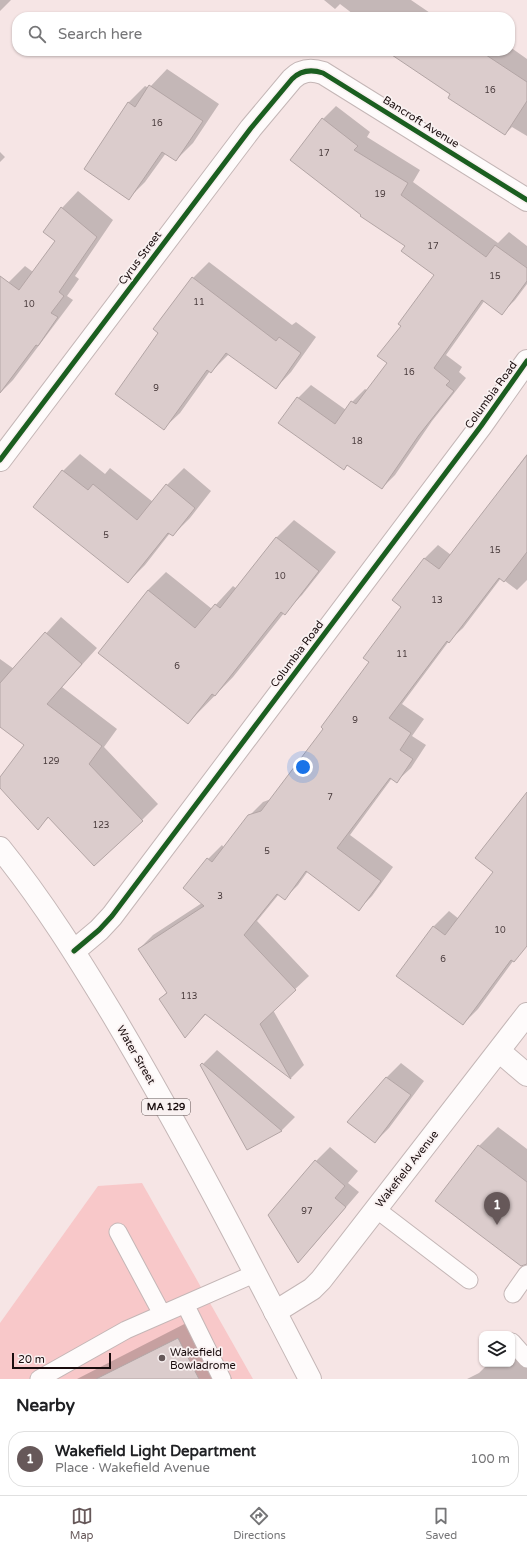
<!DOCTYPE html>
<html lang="en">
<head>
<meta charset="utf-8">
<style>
	:root { --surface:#fff; --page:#f2f2f2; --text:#202124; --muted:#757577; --line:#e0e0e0; --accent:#665859 }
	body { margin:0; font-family:"Varela Round",sans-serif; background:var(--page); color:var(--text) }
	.controls { position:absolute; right:12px; bottom:12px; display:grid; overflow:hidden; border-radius:8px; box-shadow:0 1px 3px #0004 }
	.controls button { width:36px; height:36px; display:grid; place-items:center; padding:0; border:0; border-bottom:1px solid var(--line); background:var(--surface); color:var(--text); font:20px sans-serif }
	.scale { position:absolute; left:12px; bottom:10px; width:99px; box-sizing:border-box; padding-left:4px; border:2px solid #190c0d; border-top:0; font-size:11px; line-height:14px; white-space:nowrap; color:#190c0d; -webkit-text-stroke:3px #f9f1f1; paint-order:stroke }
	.you { position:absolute; left:303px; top:767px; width:14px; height:14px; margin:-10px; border:3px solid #fff; border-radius:50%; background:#1a73e8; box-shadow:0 0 0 6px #1a73e833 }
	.badge { display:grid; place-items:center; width:26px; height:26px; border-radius:50%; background:var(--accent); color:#fff; font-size:13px; font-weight:700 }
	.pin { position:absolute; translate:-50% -33px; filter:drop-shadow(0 1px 2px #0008) }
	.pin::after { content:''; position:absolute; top:21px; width:14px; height:12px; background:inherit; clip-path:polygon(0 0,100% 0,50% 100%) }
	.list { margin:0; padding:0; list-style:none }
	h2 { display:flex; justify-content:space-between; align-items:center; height:52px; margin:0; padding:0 16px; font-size:17px }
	h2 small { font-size:13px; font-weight:400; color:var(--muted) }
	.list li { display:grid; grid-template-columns:26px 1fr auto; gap:12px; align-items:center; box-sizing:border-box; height:56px; margin:0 8px 8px; padding:0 8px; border:1px solid var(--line); border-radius:16px }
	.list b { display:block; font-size:15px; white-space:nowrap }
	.list p { margin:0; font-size:13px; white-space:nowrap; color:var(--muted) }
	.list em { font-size:13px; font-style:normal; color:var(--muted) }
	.icon { flex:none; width:22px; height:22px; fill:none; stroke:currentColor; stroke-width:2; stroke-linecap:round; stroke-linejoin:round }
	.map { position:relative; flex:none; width:527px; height:1379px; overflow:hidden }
	.search { position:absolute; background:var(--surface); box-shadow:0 1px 3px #0004; left:12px; right:12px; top:12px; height:44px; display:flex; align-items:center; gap:10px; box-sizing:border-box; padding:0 14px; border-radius:16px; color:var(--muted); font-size:15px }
	.sheet { height:116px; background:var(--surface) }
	nav { display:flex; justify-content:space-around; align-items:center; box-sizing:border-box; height:56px; border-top:1px solid var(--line); background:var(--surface); font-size:11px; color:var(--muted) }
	nav a { display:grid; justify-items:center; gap:2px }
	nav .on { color:var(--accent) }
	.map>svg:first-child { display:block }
	.green { fill:#f8c8c9 }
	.shadow { fill:#0003 }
	.building { fill:#dbcccc; stroke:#b3a5a5 }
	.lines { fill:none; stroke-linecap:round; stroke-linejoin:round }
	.lane-casing { stroke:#c4b6b6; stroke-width:19 }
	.street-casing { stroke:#c4b6b6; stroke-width:24 }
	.primary-casing { stroke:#c4b6b6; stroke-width:24 }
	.lane { stroke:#fefbfb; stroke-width:17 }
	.street { stroke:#fefbfb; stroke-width:22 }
	.primary { stroke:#fefbfb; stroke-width:22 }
	.cycleway-casing { stroke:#f9f1f1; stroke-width:8 }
	.cycleway { stroke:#1b5e20; stroke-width:5 }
	.poi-dot { fill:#665859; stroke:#f9f1f1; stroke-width:1.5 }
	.labels { text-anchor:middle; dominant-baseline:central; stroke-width:3.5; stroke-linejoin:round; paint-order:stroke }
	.number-label { font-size:9px; fill:#4a3c3d }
	.shield { fill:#f9f1f1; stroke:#5c5151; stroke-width:1 }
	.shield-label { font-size:10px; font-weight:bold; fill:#190c0d }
	.street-label { font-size:11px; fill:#190c0d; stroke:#f9f1f1 }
	.poi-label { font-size:11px; fill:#190c0d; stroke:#f9f1f1; text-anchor:start }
</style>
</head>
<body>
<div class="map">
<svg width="527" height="1379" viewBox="0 0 527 1379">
	<rect width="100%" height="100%" fill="#f6e5e5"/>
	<path class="green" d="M142,1183L253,1379H0V1323L98,1186Z"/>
	<path class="shadow" d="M0,0H11L0,11Z
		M324,0H411L436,17H357L340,4L335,9Z
		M510,47L527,59V136L512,127L505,134L452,94L397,51H510Z
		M167,69L219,104L193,143L176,160L166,153L145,182L128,199V103L145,86L149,88Z
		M336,106L370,132L367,137L420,170L413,182L498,243L509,232L527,246V284L515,300L502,313L485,300L446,355L462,367L459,372L466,378L432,421L395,475L382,488L348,464L344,469L298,398L311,385L346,410L352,402L365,389L367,390L388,363L402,326L435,275L406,246L323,119Z
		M0,152L5,157L0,162Z
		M78,191L113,220L75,276L79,279L67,296L73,300L13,380L0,393V295L9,282L25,266L33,272L57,240L62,208Z
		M209,262L292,325L296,322L316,337L291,372L276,388L229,354L211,372L210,371L180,413L164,428L160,333L193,278Z
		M80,454L105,474L110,468L153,502L167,485L184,468L211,491L190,518L173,535L170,533L145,565L128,582L63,471Z
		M527,454V580L517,590L501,578L463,628L449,641L402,704L424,719L412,736L426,745L411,768L397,781L392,778L350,835L393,867L372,896L359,909L308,871L298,885L285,898L279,894L257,921L309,976L273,1010L304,1065L291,1078L206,1014L185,1037L160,999L167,992L139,949L153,935L202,903L184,888L208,859L222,845L224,848L249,816L263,802L271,799L325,729L371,662L402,606L393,600L425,558L438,545L451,555L504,487L503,486Z
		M294,520L336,552L302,595L284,613L233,677L188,723L99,652L148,590L166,572L212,609L233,586L237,589L276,538Z
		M61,617L97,648L62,687L117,729L104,747L158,804L142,820L49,817L38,828L0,786V778L25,745L0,726V659L14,669Z
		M527,797V942L478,1009L463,1024L434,926L449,911L459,919L495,872Z
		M217,1050L295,1117L281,1131L202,1065Z
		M401,1063L424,1081L389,1128L375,1142L349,1122L387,1077Z
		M498,1127L527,1149V1257L479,1146Z
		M330,1147L358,1171L348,1183L359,1192L312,1247L298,1261L316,1161Z
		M200,1316L232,1379H77Z
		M516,1348L527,1368V1379H467L479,1373L488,1364H512V1350Z"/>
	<path class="building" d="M386,51H480L527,82V101L505,135L448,98L450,94Z
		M149,85L203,121L176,161L162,152L129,200L84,169L128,102L135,107Z
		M322,118L358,146L354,150L408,183L401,195L486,257L495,245L527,268V281L502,315L482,300L434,368L450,381L446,385L454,391L419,435L382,489L347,465L344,470L278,423L297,397L335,424L351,401L356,404L387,363L377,356L401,326L398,324L434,275L401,251L405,246L360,216L361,215L290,160Z
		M61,207L97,237L59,292L64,296L51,313L58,317L38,346L36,345L0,393V276L19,290L55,241L43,232Z
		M192,277L276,341L279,337L301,353L276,389L226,353L211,373L207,370L164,430L115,394L158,333L153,329Z
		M527,455V552L504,582L499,578L449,643L447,641L389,718L411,733L400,750L413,759L397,783L390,778L337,848L381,881L359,911L306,871L285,900L277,894L244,935L296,990L260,1024L291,1079L205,1014L185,1038L159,999L167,993L138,949L204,906L183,888L207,858L212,862L248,815L261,811L323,729L321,727L369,662L363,658L401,607L392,600L424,558L439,569Z
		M62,470L88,490L93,484L137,520L166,484L195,508L173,536L168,533L128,583L33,507Z
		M276,537L319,571L285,615L281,612L215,696L212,694L188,724L98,653L148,590L195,628L215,604L220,608Z
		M45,632L82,664L47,704L102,746L89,764L143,821L94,866L48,817L38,830L0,788V777L24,745L0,727V683Z
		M527,792V946L514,962L511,960L463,1025L396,976L433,926L445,935L493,872L475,858Z
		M202,1063L282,1131L247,1150L200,1065Z
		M386,1077L411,1095L375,1143L347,1122Z
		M478,1145L527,1182V1264L521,1266L435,1201Z
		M315,1160L345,1186L335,1198L346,1207L298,1263L268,1215Z
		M178,1338L199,1379H96Z"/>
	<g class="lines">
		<g class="lane-casing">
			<path id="lane" d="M376,1209L469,1280
				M118,1232L162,1314
				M513,1294L527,1274
				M185,1304L222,1379
				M512,1342L527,1359
				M39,1379L126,1330L254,1274"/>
		</g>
		<g class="street-casing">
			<path id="street" d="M0,460L251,128L292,79C301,70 311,69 323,73L527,200
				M74,951L99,930L112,916L481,426L527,361
				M499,1051L527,1075
				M275,1312L312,1289L321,1280L527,1014"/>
		</g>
		<g class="primary-casing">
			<path id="primary" d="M0,848C43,901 79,959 114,1017C184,1135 247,1257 310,1379"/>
		</g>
		<use href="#lane" class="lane"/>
		<use href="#street" class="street"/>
		<use href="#primary" class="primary"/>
		<g class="cycleway-casing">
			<path id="cycleway" d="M0,460L251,128L292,79C301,70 311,69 323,73L527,200
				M74,951L99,930L112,916L481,426L527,361"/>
		</g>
		<use href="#cycleway" class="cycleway"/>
	</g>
	<circle class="poi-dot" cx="162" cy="1358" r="4"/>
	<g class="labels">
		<g class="number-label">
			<text x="490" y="90">16</text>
			<text x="157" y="123">16</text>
			<text x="324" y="153">17</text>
			<text x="380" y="194">19</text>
			<text x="433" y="246">17</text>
			<text x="495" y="276">15</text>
			<text x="199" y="302">11</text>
			<text x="29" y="304">10</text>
			<text x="409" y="372">16</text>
			<text x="156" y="388">9</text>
			<text x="357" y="441">18</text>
			<text x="106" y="535">5</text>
			<text x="495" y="550">15</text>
			<text x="280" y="576">10</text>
			<text x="437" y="600">13</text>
			<text x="402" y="654">11</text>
			<text x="177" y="666">6</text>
			<text x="355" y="720">9</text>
			<text x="51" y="761">129</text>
			<text x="330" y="797">7</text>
			<text x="101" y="825">123</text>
			<text x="267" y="851">5</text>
			<text x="220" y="896">3</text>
			<text x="500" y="930">10</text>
			<text x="443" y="959">6</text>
			<text x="189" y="996">113</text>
			<text x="307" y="1211">97</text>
		</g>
		<rect class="shield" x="142" y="1099" width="48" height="16" rx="3"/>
		<g class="shield-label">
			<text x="166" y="1107">MA 129</text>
		</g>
		<g class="street-label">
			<text transform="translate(421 122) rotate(32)">Bancroft Avenue</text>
			<text transform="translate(140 258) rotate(-53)">Cyrus Street</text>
			<text transform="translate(491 395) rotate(-54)">Columbia Road</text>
			<text transform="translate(297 654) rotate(-53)">Columbia Road</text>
			<text transform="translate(136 1055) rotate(60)">Water Street</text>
			<text transform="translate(407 1169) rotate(-52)">Wakefield Avenue</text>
		</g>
		<g class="poi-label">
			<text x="170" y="1352">Wakefield<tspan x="170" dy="13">Bowladrome</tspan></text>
		</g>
	</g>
</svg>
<div class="controls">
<button><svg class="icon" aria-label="layers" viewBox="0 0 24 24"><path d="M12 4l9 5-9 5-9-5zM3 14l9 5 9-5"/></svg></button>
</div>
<div class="scale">20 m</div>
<div class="you"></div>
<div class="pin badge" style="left:497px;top:1225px">1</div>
<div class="search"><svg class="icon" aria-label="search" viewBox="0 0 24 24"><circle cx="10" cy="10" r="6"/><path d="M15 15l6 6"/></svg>Search here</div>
</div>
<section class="sheet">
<h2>Nearby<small></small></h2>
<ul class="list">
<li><span class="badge">1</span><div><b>Wakefield Light Department</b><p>Place · Wakefield Avenue</p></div><em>100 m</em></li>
</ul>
</section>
<nav>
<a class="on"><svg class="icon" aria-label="map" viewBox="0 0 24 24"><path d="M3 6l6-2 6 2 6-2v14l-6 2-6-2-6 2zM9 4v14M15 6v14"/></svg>Map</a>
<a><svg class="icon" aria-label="directions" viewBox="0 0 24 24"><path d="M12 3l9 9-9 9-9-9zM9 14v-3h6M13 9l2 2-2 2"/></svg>Directions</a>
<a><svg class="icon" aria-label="saved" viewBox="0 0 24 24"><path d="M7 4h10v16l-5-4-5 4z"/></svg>Saved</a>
</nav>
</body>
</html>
